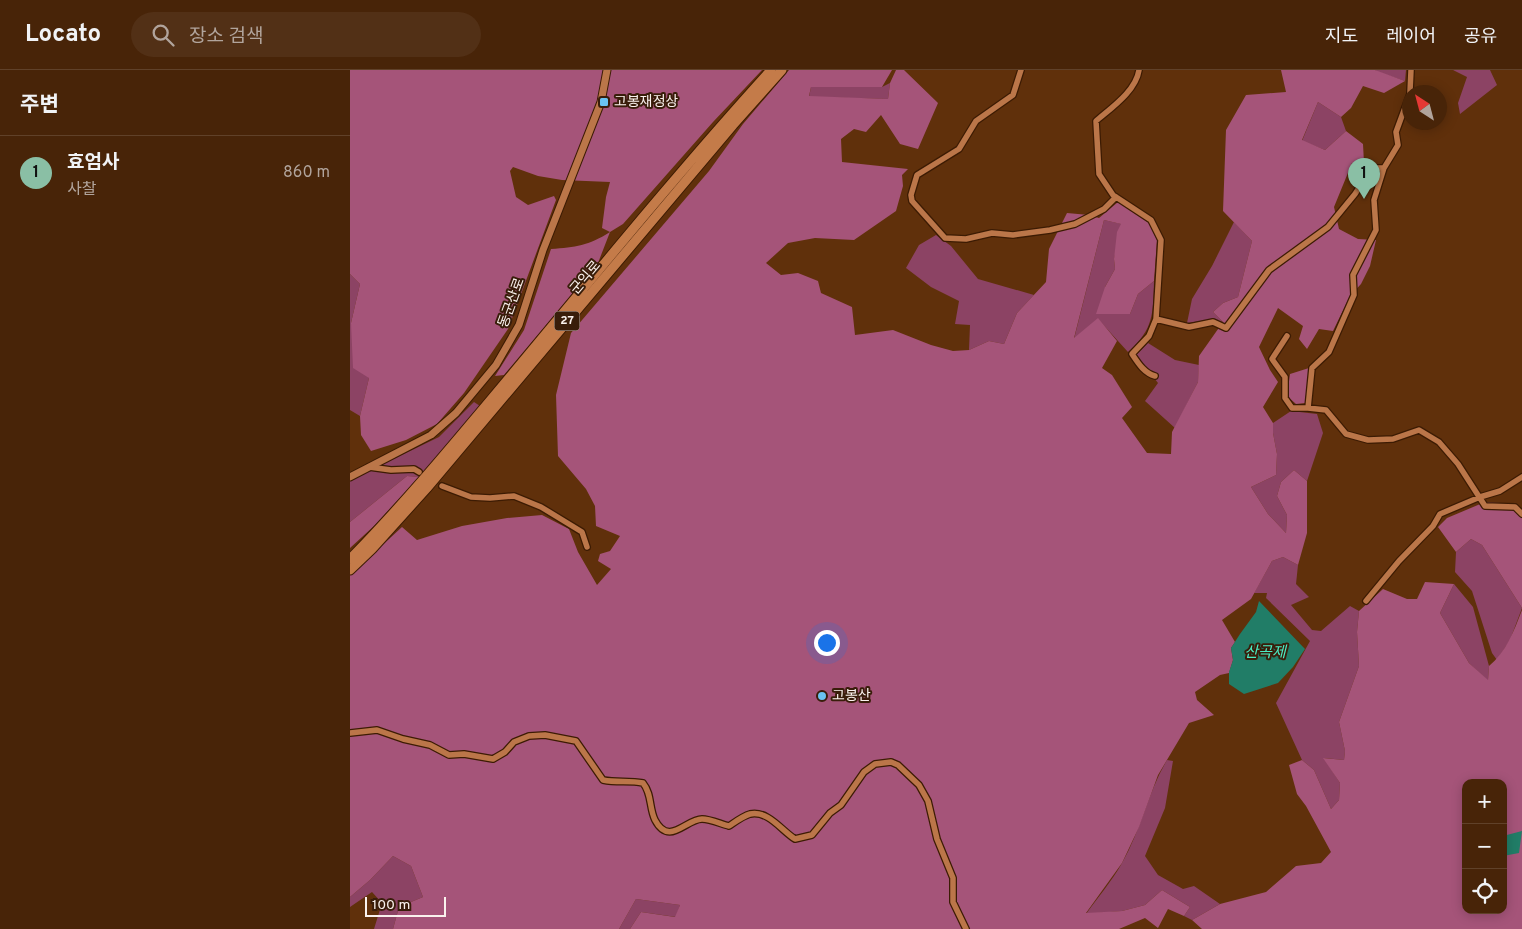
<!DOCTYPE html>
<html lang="ko">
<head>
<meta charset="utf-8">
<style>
	:root { --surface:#482408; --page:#523016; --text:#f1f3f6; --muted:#b1a49c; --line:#604129; --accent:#8abfa5 }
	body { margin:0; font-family:Overpass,"Noto Sans KR",sans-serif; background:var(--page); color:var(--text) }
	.controls { position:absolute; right:15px; bottom:15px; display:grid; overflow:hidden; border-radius:10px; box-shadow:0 2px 12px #0003 }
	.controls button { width:45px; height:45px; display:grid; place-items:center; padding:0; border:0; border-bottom:1px solid var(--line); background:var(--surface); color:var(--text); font:25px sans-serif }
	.compass { position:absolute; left:1052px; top:15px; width:45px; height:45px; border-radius:50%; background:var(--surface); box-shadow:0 2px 12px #0003; rotate:324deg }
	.scale { position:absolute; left:15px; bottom:12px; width:81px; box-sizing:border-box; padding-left:5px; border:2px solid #faf2ee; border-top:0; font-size:14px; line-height:18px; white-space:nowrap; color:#faf2ee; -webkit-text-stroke:4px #391d0a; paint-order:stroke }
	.you { position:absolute; left:476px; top:572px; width:18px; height:18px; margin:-12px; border:4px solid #fff; border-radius:50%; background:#1a73e8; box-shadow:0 0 0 8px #1a73e833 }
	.badge { display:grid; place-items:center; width:32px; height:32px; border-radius:50%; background:var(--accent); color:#111; font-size:16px; font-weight:700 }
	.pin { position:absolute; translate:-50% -41px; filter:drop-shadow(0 1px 2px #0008) }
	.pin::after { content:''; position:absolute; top:26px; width:18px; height:15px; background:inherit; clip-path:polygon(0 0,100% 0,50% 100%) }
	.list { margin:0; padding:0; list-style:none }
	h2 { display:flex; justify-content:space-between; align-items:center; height:65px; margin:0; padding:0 20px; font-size:21px }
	h2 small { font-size:16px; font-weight:400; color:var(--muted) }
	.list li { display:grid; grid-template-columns:32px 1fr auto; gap:15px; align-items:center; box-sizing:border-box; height:75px; padding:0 20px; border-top:1px solid var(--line) }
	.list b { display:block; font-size:19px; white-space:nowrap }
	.list p { margin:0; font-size:16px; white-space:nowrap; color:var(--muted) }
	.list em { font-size:16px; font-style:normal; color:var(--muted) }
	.icon { flex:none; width:28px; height:28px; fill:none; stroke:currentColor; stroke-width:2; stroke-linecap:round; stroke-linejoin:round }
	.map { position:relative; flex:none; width:1172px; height:859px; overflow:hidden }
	header { display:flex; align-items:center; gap:30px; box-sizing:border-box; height:70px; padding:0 25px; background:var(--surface); border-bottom:1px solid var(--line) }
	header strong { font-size:24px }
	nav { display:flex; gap:28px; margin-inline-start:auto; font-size:18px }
	.search { width:350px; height:45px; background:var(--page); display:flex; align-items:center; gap:12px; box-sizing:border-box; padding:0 18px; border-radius:28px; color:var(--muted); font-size:19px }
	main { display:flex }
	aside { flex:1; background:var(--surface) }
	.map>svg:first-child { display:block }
	.green { fill:#8c4364 }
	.forest { fill:#a55479; fill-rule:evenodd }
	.water { fill:#217d67 }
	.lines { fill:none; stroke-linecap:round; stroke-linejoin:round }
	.minor-casing { stroke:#3c1b03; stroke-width:8 }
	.tertiary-casing { stroke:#3c1b03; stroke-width:9 }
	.trunk-casing { stroke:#3c1b03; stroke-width:11 }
	.minor { stroke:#bb7649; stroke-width:5.5 }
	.tertiary { stroke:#bb7649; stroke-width:7 }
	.trunk { stroke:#c47b49; stroke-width:9 }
	.poi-dot { fill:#6ac3f1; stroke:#391d0a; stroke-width:2 }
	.labels { text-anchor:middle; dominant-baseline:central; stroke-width:4; stroke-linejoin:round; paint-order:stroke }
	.shield { fill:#391d0a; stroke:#c0b2aa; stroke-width:1 }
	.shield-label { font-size:12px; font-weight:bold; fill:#faf2ee }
	.poi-label { font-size:14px; fill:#faf2ee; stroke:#391d0a; text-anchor:start }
	.street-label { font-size:14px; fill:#faf2ee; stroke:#391d0a }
	.water-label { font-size:15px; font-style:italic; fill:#4bedc5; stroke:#391d0a }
</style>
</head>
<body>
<header>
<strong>Locato</strong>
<div class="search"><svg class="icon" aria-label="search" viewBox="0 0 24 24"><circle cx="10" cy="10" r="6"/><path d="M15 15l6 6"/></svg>장소 검색</div>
<nav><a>지도</a><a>레이어</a><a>공유</a></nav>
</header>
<main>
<aside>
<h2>주변<small></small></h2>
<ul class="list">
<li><span class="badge">1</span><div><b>효엄사</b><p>사찰</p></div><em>860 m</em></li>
</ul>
</aside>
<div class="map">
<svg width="1172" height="859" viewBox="0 0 1172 859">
	<rect width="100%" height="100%" fill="#60300b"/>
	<path class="green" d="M1025,0H1056L1055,11L1028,2Z
		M1103,0H1140L1147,15L1110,44L1108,33L1117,7Z
		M540,13L538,29L459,27L461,17H532Z
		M968,32L991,47L996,61L975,80L952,71Z
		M754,150L772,154L764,189L765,199L755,217L780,244L788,224L804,211C803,244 804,259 778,282L748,249L724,269Z
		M884,152L902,171L888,227L873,233L863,242L873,252L858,250L837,253L842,229L862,196Z
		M586,165L601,176L628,209L684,225L667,243L654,274L639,271L619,280L620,255L605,254L609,231L581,217L556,198L569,175Z
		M0,204L10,214L1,253L19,308L10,346L0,340Z
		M798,273L825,290L849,295L848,312L825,358L795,331L808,313L786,285Z
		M124,332L130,336L69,407L57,406L0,452V410L89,367Z
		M941,341L967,344L973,363L957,411L944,400L931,412L927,426L937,445L936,463L918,444L901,417L926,405L927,384L923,363V353Z
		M1121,469L1132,475L1172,538L1160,570L1147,590L1142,583L1122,521L1105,502L1106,482Z
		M933,487L948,495L946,514L959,527L941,535L962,560L971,561L1000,536L1009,541L1007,562L1009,596L989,652L995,681L994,690L974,688L990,713L989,730L981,739L964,700L952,690L926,633L960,571L916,528L917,523H904L922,491Z
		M1104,514L1123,537L1139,596L1138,611L1119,593L1090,543Z
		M817,690L823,691L815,738L795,786L808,805L833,819L844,816L870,834L842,850L834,846L840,837L812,820L795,835L772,841L736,844C748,827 762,811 772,793C791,760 798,722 817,690Z
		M43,786L61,796L73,827L49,837L43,859H24L32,833L22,822L0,837V827L20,810Z
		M286,829L330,835L326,847L291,842L280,859H269Z"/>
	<path class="forest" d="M0,0H412L363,52L273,154L260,162L248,193L154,305L145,306L174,260L201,179C226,177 238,176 260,162L252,158L256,127L260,112L212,110L188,106L163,97L160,101L166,127L178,135L204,126L206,130L158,259L114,323L87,354L56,370L21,381L11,365L10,346L19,308L3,298L1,253L10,214L0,204Z
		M439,0H542L532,17H461L459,26L538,29L540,13L546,0H554L588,33L568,79L550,74L531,45L516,62L504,59L491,69L492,92L558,99L552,105L553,116L546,141L504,170L465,168L438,173L416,193L431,205L448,203L468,211L471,223L502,237L505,265L543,260L581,275L603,281L619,280L639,271L654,274L667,243L696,212L699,179L717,143L739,145L749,148L768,132L799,153L807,170L804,211L788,224L780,244H746L755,217L765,199L764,189L767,162L771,154L754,150L724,268L748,248L767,271L752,298L762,305L782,337L772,348L797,383L821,384L822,362L848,312L849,286L873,252L863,242L873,233L888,227L902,171L873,141L876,60L896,25L936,22L931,0H1025L1055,11L1034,23L1013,16L1001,38L991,47L968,32L952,70L975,80L996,61L1013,74L1014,93H1002L984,137L989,159L1008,169L1026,170L1020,196L1011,214L1000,226L983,261L969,259L957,279L949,269L953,256L928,238L909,277L920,300L928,312L913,337L923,353V363L927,384L926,405L901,417L918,444L936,463L937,445L927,426L931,412L944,400L957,411V463L948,495L933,487L922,491L901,529L872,550L885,572L881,578L883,590L879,603L870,605L845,622L847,630L864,645L839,653L808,705L789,757L772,793L736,843L772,841L795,835L812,820L840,837L834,846L818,839L808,858L795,848L769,859H280L291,842L325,847L330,835L286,829L269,859H43L49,837L73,827L61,796L43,786L20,810L0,827V505L52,457L67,470L112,456L157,448L192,445L219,459L228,482L247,515L261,499L248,491L250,484L260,481L270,466L246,456L245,436L236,419L208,386L206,325L221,263L359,101L393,54Z
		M959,298L955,333L946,334L937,326L940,304Z
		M57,406L69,407L24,456L0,478V452Z
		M1135,432L1166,434L1172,441V538L1132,475L1121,469L1106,482L1088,457L1097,448Z
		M1075,512L1104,514L1090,543L1119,593L1138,610L1139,596C1156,582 1164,561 1172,540V859H852L842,850L870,834L916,822L946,796L971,793L981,782L956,736L947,724L939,695L952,690L964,700L981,739L989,730L990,713L973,688L994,690L995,681L989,652L1009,596L1007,562L1009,541L1033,519L1057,529H1067ZM1116,713H1153V840H1116Z"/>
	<path class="water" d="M909,531L955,579L943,597L928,613L894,624L879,614V602L883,590L881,578L890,564L906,542Z
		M1172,761L1169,783L1153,786V766Z"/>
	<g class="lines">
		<g class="minor-casing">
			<path id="minor" d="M671,0L663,25L626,51L609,79L567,105L561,125L562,131L595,168L616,169L642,163L663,165L700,160L725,154L754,139L766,127
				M789,0C786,21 761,38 746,51L749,104L763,125L801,150L811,170L806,249L799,266L782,284C788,293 794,303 805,306
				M1060,22L1061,0
				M1060,24L1046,62L1048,75L1034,98L1024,130L1026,160L1003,205L1004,225L979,282L962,298L958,338L976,340L996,364L1018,370L1043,369L1069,360L1089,372L1108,394L1135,436L1165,437L1172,444
				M806,249L839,257L863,252L876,258L919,200L978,157L1005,124L1022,98H1034
				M937,266L922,289L935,307V328L942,338H958
				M19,397L41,400L64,399L69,402
				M92,416L121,427L140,428L164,426L191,437L232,462L237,477
				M1016,531L1049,491L1083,456L1090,444L1130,427L1150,421L1172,407
				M0,663L27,660L53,669L80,675L99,685L114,684L143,689L155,682L164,672L179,666L195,665L226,671L253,710C267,713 279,710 293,713C302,724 299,738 305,750C319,777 336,749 352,749C360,749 371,754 379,756C385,752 393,746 400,744C418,740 432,761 445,769L462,765L480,743L491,735L514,702L525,694L541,692L548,695L569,715L578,731L587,769L603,808V832L616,859"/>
		</g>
		<g class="tertiary-casing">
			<path id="tertiary" d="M0,407L81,365L106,343L146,295L169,255L193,180L251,32L257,0"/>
		</g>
		<g class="trunk-casing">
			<path id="trunk" d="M0,489C58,430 111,365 164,302C249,200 332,98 421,0
				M0,500L22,479L77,418L383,55L432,0"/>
		</g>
		<use href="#minor" class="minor"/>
		<use href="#tertiary" class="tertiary"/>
		<use href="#trunk" class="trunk"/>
	</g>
	<g class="poi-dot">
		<rect x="249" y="27" width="10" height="10" rx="2.5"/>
		<circle cx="472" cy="626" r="5"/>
	</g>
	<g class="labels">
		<rect class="shield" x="204.5" y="241.5" width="25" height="19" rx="4"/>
		<g class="shield-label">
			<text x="217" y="251">27</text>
		</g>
		<g class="poi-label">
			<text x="264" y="32">고봉재정상</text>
			<text x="482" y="626">고봉산</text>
		</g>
		<g class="street-label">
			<text transform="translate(236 208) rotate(-50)">군익로</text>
			<text transform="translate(162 233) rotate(-70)">동군산로</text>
		</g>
		<g class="water-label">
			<text x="915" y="583">산곡제</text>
		</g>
	</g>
</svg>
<div class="controls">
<button>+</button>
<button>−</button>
<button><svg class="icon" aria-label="locate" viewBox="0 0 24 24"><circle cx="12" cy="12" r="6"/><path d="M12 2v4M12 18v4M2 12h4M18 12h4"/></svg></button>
</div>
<svg class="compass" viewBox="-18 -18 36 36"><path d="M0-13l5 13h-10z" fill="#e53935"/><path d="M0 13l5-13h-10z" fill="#b1a49c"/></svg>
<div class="scale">100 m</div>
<div class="you"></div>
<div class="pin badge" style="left:1014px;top:129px">1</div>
</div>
</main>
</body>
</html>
